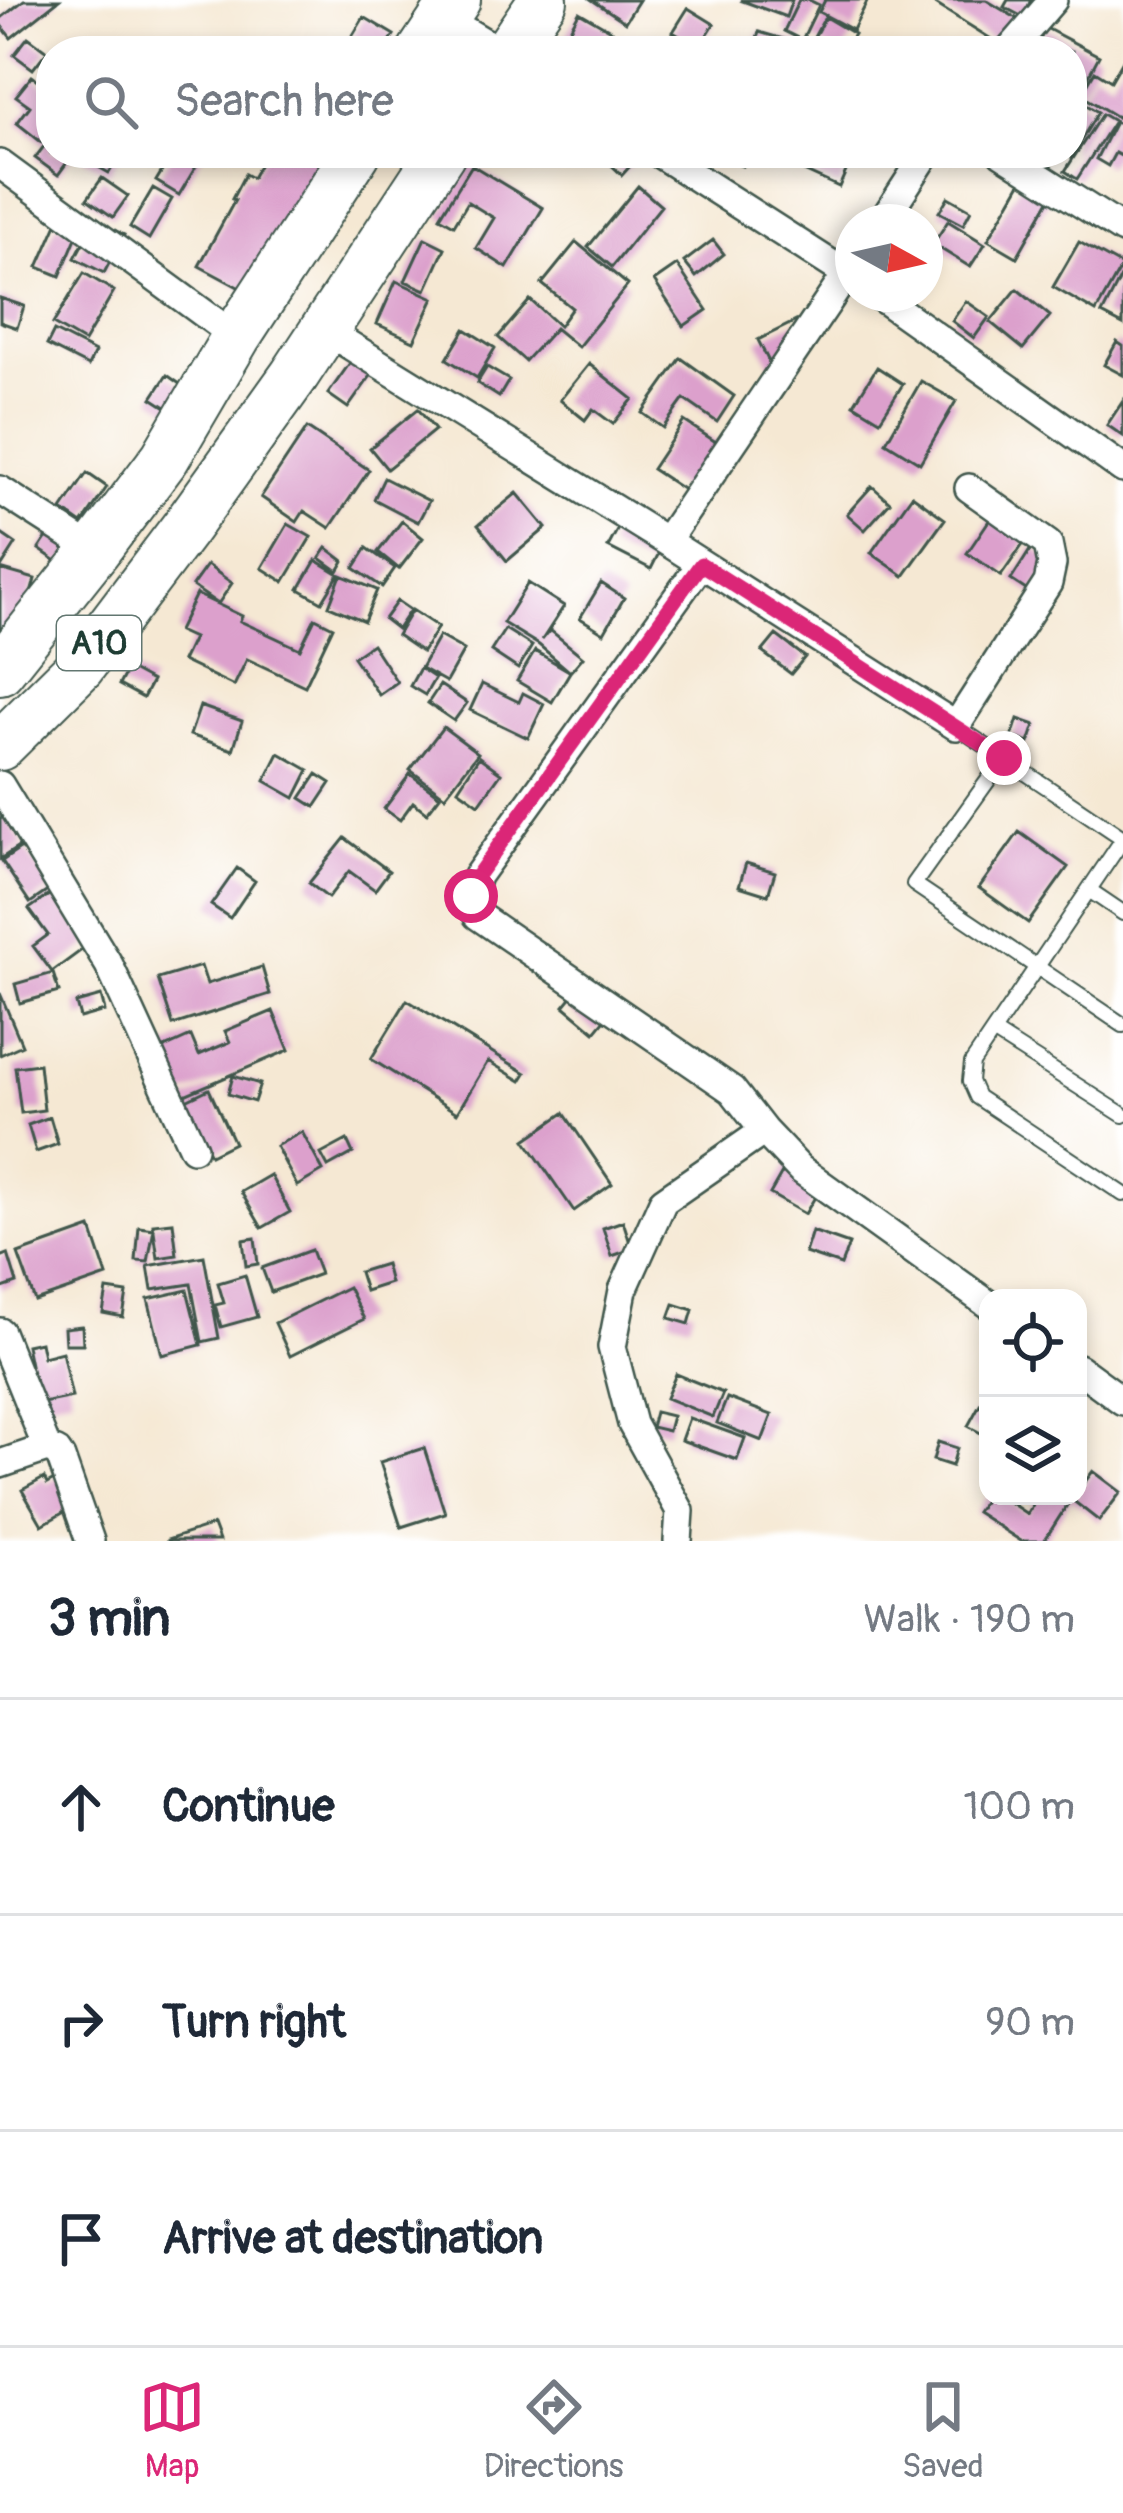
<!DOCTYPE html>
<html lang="en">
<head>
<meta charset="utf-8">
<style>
	:root { --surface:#fff; --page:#f2f2f3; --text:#1f2937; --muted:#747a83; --line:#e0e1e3; --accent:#db2777 }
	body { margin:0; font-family:Pangolin,sans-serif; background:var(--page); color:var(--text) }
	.controls { position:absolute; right:36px; bottom:36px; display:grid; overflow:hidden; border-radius:24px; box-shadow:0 6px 18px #0003 }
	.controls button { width:108px; height:108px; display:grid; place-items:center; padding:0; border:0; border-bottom:3px solid var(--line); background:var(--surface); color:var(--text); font:60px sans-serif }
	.compass { position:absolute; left:835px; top:204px; width:108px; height:108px; border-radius:50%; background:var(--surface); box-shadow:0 6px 18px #0003; rotate:98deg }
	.stop { position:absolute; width:36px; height:36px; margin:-27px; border:9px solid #db2777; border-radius:50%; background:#fff }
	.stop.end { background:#db2777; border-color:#fff; box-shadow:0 3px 12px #0008 }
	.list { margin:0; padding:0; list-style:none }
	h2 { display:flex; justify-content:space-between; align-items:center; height:156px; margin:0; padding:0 48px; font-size:51px }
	h2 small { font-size:39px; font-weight:400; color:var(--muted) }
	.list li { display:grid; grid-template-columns:78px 1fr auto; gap:36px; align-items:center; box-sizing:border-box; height:216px; padding:0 48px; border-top:3px solid var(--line) }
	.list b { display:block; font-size:45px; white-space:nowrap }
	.list em { font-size:39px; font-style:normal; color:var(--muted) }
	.icon { flex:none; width:66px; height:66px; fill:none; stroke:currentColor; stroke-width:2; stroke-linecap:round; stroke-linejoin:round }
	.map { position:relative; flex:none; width:1123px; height:1541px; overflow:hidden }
	.search { position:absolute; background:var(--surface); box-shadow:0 6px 18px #0003; left:36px; right:36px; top:36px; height:132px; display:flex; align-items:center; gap:30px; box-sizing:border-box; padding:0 42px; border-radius:48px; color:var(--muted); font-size:45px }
	.sheet { height:804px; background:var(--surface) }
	nav { display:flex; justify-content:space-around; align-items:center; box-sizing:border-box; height:168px; border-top:3px solid var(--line); background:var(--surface); font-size:33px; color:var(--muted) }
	nav a { display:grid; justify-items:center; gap:6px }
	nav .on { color:var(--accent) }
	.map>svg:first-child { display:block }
	.building { fill:#dca0cc }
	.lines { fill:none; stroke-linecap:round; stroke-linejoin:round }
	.lane-casing { stroke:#3f574c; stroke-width:18 }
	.street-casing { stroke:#3f574c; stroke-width:32 }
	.highway-casing { stroke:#3f574c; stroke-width:52 }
	.lane { stroke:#fff; stroke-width:14 }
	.street { stroke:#fff; stroke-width:27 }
	.highway { stroke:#fff; stroke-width:48 }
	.route { stroke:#db2777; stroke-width:15 }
	.labels { text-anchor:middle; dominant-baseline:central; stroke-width:10; stroke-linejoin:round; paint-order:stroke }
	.shield { fill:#fff; stroke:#627771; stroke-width:3 }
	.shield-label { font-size:33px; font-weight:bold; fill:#1f3d34 }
</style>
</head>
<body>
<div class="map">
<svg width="1123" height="1541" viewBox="0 0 1123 1541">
	<rect width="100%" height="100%" fill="#fff"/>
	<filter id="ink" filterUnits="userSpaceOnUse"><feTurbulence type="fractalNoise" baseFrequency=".00833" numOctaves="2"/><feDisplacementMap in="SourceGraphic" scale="24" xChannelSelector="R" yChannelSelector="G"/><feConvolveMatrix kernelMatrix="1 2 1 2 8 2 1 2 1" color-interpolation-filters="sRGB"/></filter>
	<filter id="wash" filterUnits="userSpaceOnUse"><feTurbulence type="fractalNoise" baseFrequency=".004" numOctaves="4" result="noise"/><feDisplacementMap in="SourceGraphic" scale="48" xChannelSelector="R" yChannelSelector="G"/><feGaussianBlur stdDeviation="2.7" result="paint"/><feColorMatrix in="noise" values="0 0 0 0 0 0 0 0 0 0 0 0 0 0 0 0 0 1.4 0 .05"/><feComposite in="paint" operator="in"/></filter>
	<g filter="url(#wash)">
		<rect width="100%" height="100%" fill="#f5e8d3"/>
		<g id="blocks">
			<path class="building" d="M24,0H59L11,38L0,24V19Z
				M592,0H639L625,22Z
				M740,0H792L786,17Z
				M799,0H809L819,5L802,40L784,31Z
				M825,0H868L853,30L819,12Z
				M929,0H986L1021,21L1004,47Z
				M1008,0H1031L1023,17L1004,7Z
				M688,8L714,24L699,48L673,32Z
				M579,12L612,31L601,51H558Z
				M364,17L394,35L384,51H356L347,45Z
				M825,17L854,34L844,51H833L813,39Z
				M1046,28L1099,56L1079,94L1072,90V51H1034Z
				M759,32L821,50L820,51H753Z
				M28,37L47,51L33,69L14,55Z
				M1123,60V120L1118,117L1121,113L1117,117L1081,95L1095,71L1111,81Z
				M32,76L51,90V153H74L58,175L35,158L45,145L17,123L30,106L16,96Z
				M1072,96L1098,112L1072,155Z
				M1102,114L1114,121L1077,179L1065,171Z
				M1115,122L1123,126V157L1115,153L1108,166L1096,159Z
				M87,153H121L109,173L84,159Z
				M173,153H204L179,195L156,181Z
				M266,153H331L253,295L199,266L235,200L232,199L245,174L252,178Z
				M613,153H642L622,175L606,160Z
				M710,153H747L742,166Z
				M799,153H854L839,187L793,166Z
				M472,165L543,208L507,268L476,248L494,218L468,202L454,225L440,217Z
				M1027,172L1056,188L1017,257L988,240Z
				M102,178L128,196L113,217L87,199Z
				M638,186L661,206L612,267L588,247Z
				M153,188L172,199L149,239L130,227Z
				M948,197L971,210L963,225L939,212Z
				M95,220L124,235L104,273L75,258Z
				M948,221L985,244L970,267L933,244Z
				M57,224L78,233L60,276L38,267Z
				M425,238L445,248L426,290L405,281Z
				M713,240L724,254L696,277L684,262Z
				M576,242L628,285L578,347L555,328L525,361L498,337L530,300L559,326L572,308L542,284Z
				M1079,242L1122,266L1096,312L1053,287Z
				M677,265L707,310L684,326L654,281Z
				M84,273L114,291L84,342L53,324Z
				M1123,273V325L1102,314Z
				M396,281L434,298L414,341L377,324Z
				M1017,289L1050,316L1023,349L990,322Z
				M0,298L24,306L17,328L0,322Z
				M966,301L989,317L974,338L952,321Z
				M796,321L810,347L771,366L758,340Z
				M465,329L495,348L477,378L447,359Z
				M54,331L95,352L88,366L47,345Z
				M1117,342L1123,346V375L1104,365Z
				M357,353L377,367L348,408L328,394Z
				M681,358L734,396L717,422L684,399L663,428L642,413Z
				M589,364L633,399L613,424L593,409L585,420L560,400Z
				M487,367L509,380L499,397L477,383Z
				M877,367L903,384L880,420L854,404Z
				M167,375L187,389L172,411L152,398Z
				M921,381L956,401L920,463L886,442Z
				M1123,401V436L1107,425Z
				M418,409L435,430L387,469L370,448Z
				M684,421L728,450L696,498L652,469Z
				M307,428L369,470L330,528L304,511L297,522L261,497Z
				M87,473L107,487L82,524L62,510Z
				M384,478L429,501L418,522L374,499Z
				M872,486L890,502L865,530L847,514Z
				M517,493L546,528L507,561L478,525Z
				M912,495L945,519L904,576L871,553Z
				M992,516L1026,540L1001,576L967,553Z
				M402,521L423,538L399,569L378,552Z
				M622,521L664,543L651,569L608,547Z
				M57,522L80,538L62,565L39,549Z
				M288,524L311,537L284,582L262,568Z
				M0,533L16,544L0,569Z
				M1032,547L1053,561L1032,594L1011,580Z
				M327,548L344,561L338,571L320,558Z
				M367,548L395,568L382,587L354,568Z
				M316,560L339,574L322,602L299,589Z
				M207,565L232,583L218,604L192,586Z
				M0,569L35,579L19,638L0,633Z
				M341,575L377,590L364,621L329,606Z
				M528,583L564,606L542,640L550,630L583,657L570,672L552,702L517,681L535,651L569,671L539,645L503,623Z
				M601,583L624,598L604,633L580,618Z
				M196,594L242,616L240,621L300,649L315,618L333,627L305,686L247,659L234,686L182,661L193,638L178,631Z
				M397,601L410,610L397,629L384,619Z
				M412,610L438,627L422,652L397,635Z
				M505,629L532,646L518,669L491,651Z
				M776,635L805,657L791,674L762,652Z
				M439,636L464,650L446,682L421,668Z
				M372,644L397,682L379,695L353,657Z
				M128,668L152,681L143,698L119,685Z
				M420,668L435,678L425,695L410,686Z
				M482,684L519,702L523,693L544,704L528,738L470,710Z
				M440,685L467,703L454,721L428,703Z
				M200,706L242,721L233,750L190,735Z
				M1018,719L1035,725L1029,743L1012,737Z
				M443,727L478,753L445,796L410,770Z
				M279,753L309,770L295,798L265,781Z
				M479,757L501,773L479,804L458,789Z
				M317,774L331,783L315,807L301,798Z
				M410,774L440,796L427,813L413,802L400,820L384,809Z
				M4,816L23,844L0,859V818Z
				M1019,832L1068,867L1028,923L979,888Z
				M345,838L389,871L375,890L349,871L328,898L309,883Z
				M23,847L52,888L30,903L2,861Z
				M746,863L775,872L768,895L739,886Z
				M237,868L255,881L230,918L211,905Z
				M53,892L90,944L52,972L33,946L48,935L29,909Z
				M201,966L207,984L262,967L270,994L173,1025L158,979Z
				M53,973L59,992L20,1003L15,984Z
				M578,989L609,1015L595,1032L564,1006Z
				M0,993L22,1045L0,1055Z
				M101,996L105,1011L80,1018L76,1003Z
				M407,1000L526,1073L521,1081L488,1061L457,1113L371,1059Z
				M273,1011L289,1050L180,1097L160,1050L191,1036L199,1055L230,1042L225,1031Z
				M39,1064L44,1110L21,1113L15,1067Z
				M233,1076L260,1084L254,1102L228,1094Z
				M209,1089L234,1143L210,1155L184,1101Z
				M564,1113L612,1184L574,1211L525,1140Z
				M50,1117L58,1144L36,1152L28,1125Z
				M302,1132L323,1171L297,1186L276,1146Z
				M347,1140L353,1153L328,1167L321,1154Z
				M787,1164L822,1185L805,1214L770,1194Z
				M270,1175L290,1212L262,1228L241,1192Z
				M623,1221L632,1249L612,1256L603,1228Z
				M173,1222L177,1255L158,1258L153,1224Z
				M139,1227L154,1229L148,1262L136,1261Z
				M91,1228L107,1276L35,1301L18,1254Z
				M812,1231L849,1244L841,1265L805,1253Z
				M255,1238L258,1264L246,1266L243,1240Z
				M311,1250L320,1274L271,1292L262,1268Z
				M8,1254L17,1283L0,1289V1257Z
				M204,1256L219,1338L202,1342L191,1284L152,1290L148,1266Z
				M385,1264L390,1283L365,1291L359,1272Z
				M245,1275L257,1317L221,1327L215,1305L224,1303L218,1283Z
				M348,1287L364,1319L290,1356L275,1323Z
				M107,1290L127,1293L123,1317L103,1313Z
				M187,1290L201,1345L162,1355L148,1299Z
				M674,1304L693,1310L689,1324L669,1318Z
				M82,1326L83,1344H65L64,1328Z
				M40,1342L43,1357L62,1352L72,1397L38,1404L26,1345Z
				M676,1374L723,1393L713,1417L666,1398Z
				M727,1398L772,1415L762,1441L717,1423Z
				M980,1404L988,1409V1437L968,1426Z
				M655,1412L672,1416L668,1431L651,1427Z
				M689,1418L745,1438L737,1460L681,1440Z
				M938,1442L957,1448L952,1466L933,1460Z
				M424,1448L445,1513L401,1527L380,1462Z
				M1093,1471L1121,1492L1099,1521L1071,1499L1044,1541H1021L976,1512L987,1496H1000L1027,1514L1034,1503L1022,1496H1078V1491Z
				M63,1475L80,1503L42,1525L22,1490L44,1478L47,1484Z
				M213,1525L219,1541H167V1540Z"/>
		</g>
	</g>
	<g filter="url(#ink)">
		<use href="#blocks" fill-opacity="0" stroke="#3f574c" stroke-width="3"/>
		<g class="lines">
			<g class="lane-casing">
				<path id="lane" d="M956,726L1123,838
					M1004,758L914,884L1123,1025
					M1123,839L972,1063L970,1081L977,1097L1123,1194
					M1089,890L1123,913
					M993,1032L1123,1115"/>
			</g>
			<g class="street-casing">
				<path id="street" d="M444,18L499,51
					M1009,51L1053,0
					M658,153L853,278
					M1002,153L1123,230
					M0,164L236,337
					M882,222L927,153
					M876,294L1123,469
					M325,330L666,541L956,726L1048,583L1052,564L1048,544L969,488
					M0,490L95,551
					M666,541L853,265
					M701,564L477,876L471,896L477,915L732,1090L764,1131L800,1169L988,1304
					M0,785L109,965L193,1148
					M0,1332L47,1448L57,1452L61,1458L90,1541
					M1078,1368L1123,1401
					M0,1464L47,1448
					M678,1541L680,1511L632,1424L612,1347L623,1290L663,1201L764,1131"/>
			</g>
			<g class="highway-casing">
				<path id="highway" d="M422,51L456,0
					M508,51L543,0
					M0,670L95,551L165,458L236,337L356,153
					M0,746L80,667L185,528L294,376L441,153"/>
			</g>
			<use href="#lane" class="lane"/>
			<use href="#street" class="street"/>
			<use href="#highway" class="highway"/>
		</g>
	</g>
	<g class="lines" filter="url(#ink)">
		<path class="route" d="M471,896L477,876L701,564L1004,758"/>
	</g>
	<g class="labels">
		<rect class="shield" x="57" y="616" width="84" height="54" rx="9"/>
		<g class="shield-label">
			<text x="99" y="643">A10</text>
		</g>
	</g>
</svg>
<div class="controls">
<button><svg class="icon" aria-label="locate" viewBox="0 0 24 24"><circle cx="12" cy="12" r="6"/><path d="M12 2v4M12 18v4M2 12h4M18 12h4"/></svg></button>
<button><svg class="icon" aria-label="layers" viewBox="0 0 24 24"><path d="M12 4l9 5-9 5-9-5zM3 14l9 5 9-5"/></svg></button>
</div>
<svg class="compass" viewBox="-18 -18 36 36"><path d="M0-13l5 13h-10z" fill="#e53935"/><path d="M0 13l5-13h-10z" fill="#747a83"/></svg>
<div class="stop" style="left:471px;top:896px"></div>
<div class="stop end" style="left:1004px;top:758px"></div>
<div class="search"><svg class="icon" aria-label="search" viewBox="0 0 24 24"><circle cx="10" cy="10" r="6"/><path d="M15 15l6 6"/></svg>Search here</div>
</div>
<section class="sheet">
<h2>3 min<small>Walk · 190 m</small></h2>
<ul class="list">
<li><svg class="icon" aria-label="ahead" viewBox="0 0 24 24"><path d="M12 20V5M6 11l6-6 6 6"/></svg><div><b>Continue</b></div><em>100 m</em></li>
<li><svg class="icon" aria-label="right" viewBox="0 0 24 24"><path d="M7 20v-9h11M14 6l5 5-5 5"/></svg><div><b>Turn right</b></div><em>90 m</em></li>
<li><svg class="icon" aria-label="arrive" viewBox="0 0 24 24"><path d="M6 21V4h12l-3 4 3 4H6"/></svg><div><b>Arrive at destination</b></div></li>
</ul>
</section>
<nav>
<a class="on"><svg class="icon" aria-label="map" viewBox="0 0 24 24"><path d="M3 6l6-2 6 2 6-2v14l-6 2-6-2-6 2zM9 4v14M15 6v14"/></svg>Map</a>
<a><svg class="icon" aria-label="directions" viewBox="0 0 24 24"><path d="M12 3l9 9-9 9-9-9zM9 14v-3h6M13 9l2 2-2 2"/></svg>Directions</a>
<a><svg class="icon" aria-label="saved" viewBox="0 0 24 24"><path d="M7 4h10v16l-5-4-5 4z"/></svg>Saved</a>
</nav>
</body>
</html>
